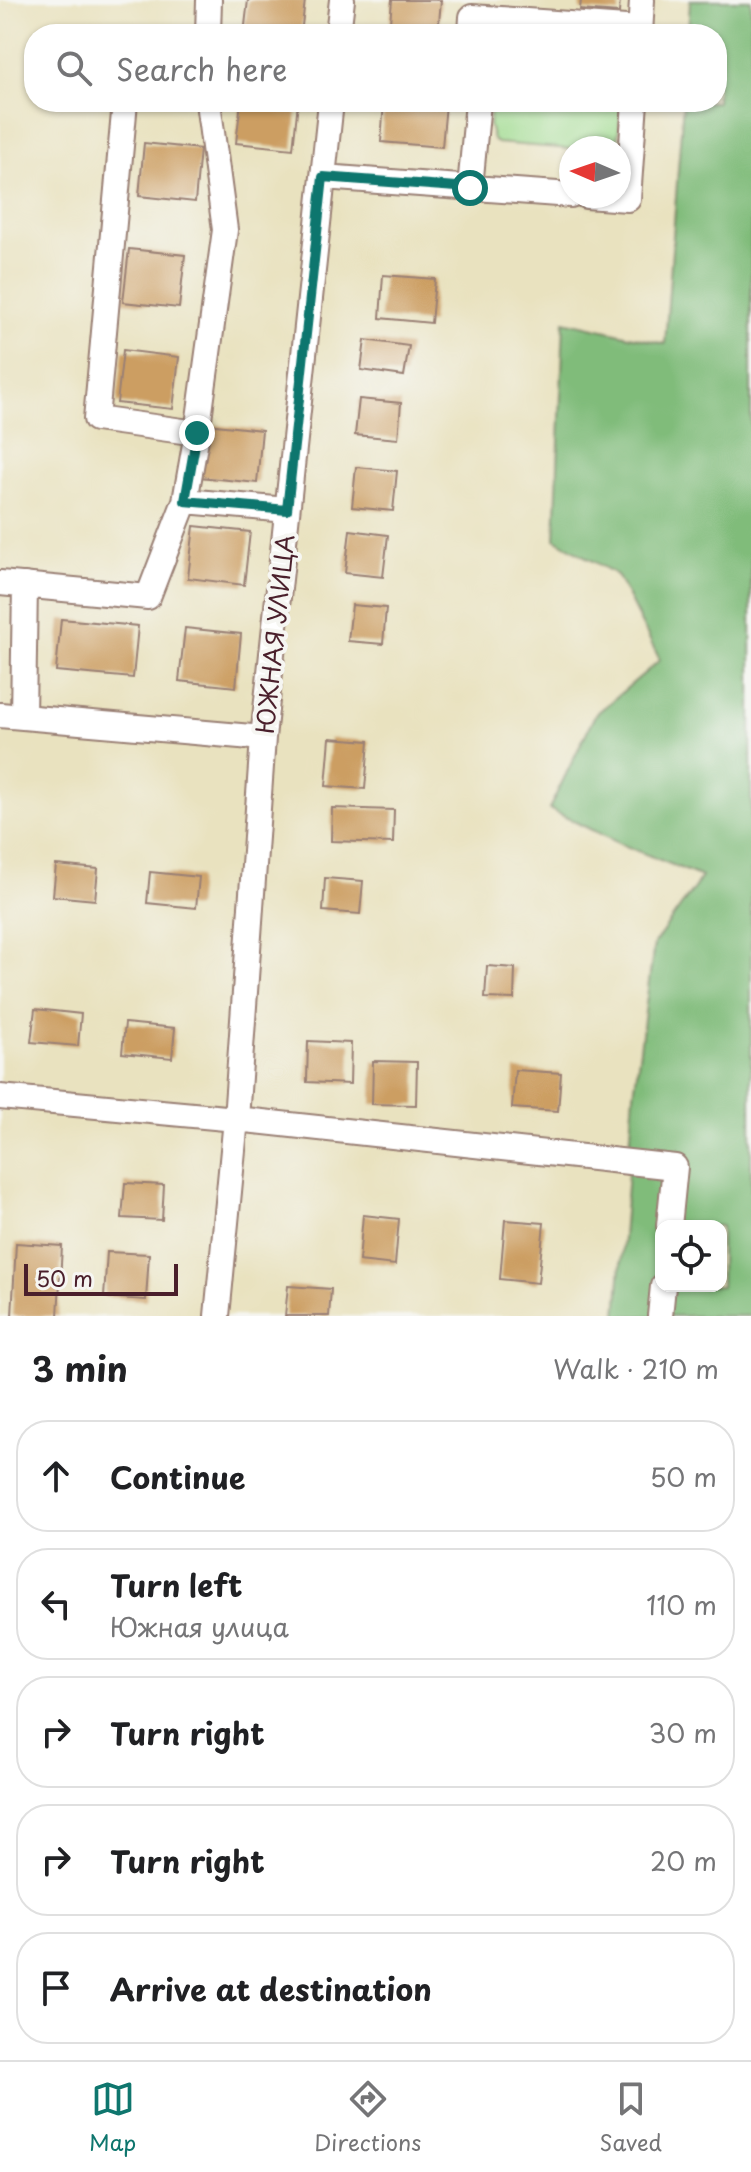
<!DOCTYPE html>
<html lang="en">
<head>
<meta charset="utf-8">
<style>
	:root { --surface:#fff; --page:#f2f2f2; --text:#202124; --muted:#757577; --line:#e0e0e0; --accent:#0f766e }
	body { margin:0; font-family:"Playpen Sans",sans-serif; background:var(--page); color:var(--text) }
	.controls { position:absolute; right:24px; bottom:24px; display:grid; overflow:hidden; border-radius:16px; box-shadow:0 2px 6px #0004 }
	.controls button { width:72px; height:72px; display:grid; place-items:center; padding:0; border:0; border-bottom:2px solid var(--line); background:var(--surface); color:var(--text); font:40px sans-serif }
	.compass { position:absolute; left:559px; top:136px; width:72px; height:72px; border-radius:50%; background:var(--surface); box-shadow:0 2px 6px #0004; rotate:272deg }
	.scale { position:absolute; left:24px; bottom:20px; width:154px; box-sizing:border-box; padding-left:8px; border:4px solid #4a1f2b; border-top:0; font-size:22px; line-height:28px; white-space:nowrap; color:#4a1f2b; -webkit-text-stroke:6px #f6f6f2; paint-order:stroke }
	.stop { position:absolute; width:24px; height:24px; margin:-18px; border:6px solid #0f766e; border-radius:50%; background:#fff }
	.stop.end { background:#0f766e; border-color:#fff; box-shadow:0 2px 8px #0008 }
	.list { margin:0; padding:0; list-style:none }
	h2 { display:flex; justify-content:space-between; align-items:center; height:104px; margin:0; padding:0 32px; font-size:34px }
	h2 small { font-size:26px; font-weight:400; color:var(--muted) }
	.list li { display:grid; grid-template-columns:52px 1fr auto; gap:24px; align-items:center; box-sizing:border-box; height:112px; margin:0 16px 16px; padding:0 16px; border:2px solid var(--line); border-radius:32px }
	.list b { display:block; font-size:30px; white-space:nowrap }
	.list p { margin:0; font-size:26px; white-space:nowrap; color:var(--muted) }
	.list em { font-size:26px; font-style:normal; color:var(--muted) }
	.icon { flex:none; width:44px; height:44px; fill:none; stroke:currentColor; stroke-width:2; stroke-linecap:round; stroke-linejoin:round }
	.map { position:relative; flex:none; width:751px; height:1316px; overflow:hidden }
	.search { position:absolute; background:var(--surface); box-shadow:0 2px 6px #0004; left:24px; right:24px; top:24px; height:88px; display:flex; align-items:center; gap:20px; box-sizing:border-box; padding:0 28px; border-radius:32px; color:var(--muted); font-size:30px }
	.sheet { height:744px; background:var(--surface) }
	nav { display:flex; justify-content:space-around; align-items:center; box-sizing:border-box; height:112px; border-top:2px solid var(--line); background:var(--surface); font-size:22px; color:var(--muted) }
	nav a { display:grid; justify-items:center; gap:4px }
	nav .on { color:var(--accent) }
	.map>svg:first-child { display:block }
	.green { fill:#a0dc90; stroke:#757e5e; stroke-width:2 }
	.forest { fill:#80bc7a; stroke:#656e52; stroke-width:2; fill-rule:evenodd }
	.building { fill:#cc9e62 }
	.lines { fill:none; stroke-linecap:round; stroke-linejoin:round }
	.minor-casing { stroke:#9a8075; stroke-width:28 }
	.minor { stroke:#fff; stroke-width:24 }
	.route { stroke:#0f766e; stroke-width:10 }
	.labels { text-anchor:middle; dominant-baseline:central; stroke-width:8; stroke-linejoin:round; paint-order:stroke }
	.street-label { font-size:24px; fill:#4a1f2b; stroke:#f6f6f2 }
</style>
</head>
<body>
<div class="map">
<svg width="751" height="1316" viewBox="0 0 751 1316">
	<rect width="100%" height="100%" fill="#f6f6f2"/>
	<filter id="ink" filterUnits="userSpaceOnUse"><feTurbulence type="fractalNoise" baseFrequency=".0125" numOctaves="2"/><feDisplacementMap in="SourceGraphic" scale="16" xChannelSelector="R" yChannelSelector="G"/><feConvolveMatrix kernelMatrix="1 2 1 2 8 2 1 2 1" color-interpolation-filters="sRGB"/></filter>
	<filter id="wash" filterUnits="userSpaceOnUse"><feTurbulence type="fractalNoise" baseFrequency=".006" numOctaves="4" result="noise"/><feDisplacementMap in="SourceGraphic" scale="32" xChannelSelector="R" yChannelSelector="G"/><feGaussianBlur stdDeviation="1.8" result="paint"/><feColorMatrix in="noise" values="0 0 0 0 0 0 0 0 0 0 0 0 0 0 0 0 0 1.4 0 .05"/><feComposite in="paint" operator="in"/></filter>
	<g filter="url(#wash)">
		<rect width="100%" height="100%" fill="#e9e2bf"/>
		<path class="green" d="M492,102H622L617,144L614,148L571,149L497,143L493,140L489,125Z"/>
		<path class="forest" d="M690,0H751V1316H617L634,1094L654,944L702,877L618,843L549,809L595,715L660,660L617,575L555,539L564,321L665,344L683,102H717V34H688ZM661,1226H721V1286H661Z"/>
		<g id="blocks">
			<path class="building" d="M248,0H305L301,34H244Z
				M392,0H441L438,34H389Z
				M581,0H620L619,13L580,10Z
				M241,102H298L293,149L236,143Z
				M384,102L446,104L442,147L381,142Z
				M144,143L200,149L195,202L139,196Z
				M129,249L185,255L179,308L123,302Z
				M383,275L435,279L431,323L380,318Z
				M365,340L409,346L404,376L361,370Z
				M123,350L179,357L173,409L117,403Z
				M359,399L401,403L398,439L355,435Z
				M206,424L262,430L257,483L200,477Z
				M356,467L397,471L393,511L352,507Z
				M194,526L250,532L244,585L188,578Z
				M350,530L388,535L383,577L345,573Z
				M352,605L386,608L383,644L348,641Z
				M61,619L138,626L133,678L56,671Z
				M185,628L241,634L236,687L179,681Z
				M330,738L369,741L365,789L326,786Z
				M332,808L394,810L393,843L331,841Z
				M56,865L98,869L95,900L53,896Z
				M150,872L199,877L196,908L147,903Z
				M325,878L363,881L360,914L323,911Z
				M487,966L515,968L514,999L485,998Z
				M35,1009L81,1014L78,1046L31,1042Z
				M125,1023L175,1028L172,1058L122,1053Z
				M308,1041L351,1043L350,1084L307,1082Z
				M373,1061L417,1062L416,1105L372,1104Z
				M515,1070L561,1073L558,1111L512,1108Z
				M125,1183L164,1185L162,1220L122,1218Z
				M363,1215L399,1219L395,1265L359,1261Z
				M505,1220L544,1223L538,1283L500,1279Z
				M16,1243L62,1246L58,1316H12Z
				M107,1252L149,1254L146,1300L104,1297Z
				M288,1286L331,1289L329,1316H285Z"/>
		</g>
	</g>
	<g filter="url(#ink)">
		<use href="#blocks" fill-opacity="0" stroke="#9a8075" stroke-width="2"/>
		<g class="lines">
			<g class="minor-casing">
				<path id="minor" d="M208,34L209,0
					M338,34L342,0
					M471,34L472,17L640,29
					M640,34L642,0
					M125,102L96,419L197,433
					M323,177L571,195
					M470,188L478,102
					M586,196L628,199L635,102
					M185,501L197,433L225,230L208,102
					M0,583L148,597L185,501L287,510
					M0,715L263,738
					M23,717L25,585
					M0,1097L236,1119L675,1167L669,1226
					M217,1316L236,1119L263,738L331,102
					M660,1316L663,1286"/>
			</g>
			<use href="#minor" class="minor"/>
		</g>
	</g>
	<g class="lines" filter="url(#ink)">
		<path class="route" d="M197,433L185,501L287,510L323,177L470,188"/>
	</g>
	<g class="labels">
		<g class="street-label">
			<text transform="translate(274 634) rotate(-84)">ЮЖНАЯ УЛИЦА</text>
		</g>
	</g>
</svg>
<div class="controls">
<button><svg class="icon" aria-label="locate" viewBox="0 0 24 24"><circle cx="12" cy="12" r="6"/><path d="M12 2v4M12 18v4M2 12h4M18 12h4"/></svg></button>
</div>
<svg class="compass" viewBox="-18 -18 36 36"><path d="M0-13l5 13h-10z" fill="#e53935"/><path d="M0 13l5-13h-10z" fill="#757577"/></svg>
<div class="scale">50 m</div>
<div class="stop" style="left:470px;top:188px"></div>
<div class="stop end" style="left:197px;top:433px"></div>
<div class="search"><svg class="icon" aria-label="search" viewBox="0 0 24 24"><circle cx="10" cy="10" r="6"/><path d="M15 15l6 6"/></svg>Search here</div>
</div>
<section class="sheet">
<h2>3 min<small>Walk · 210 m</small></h2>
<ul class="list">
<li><svg class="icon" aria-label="ahead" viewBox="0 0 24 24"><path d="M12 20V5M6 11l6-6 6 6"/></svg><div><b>Continue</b></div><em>50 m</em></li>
<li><svg class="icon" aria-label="left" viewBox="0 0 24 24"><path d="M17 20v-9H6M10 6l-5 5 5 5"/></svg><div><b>Turn left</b><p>Южная улица</p></div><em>110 m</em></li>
<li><svg class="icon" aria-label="right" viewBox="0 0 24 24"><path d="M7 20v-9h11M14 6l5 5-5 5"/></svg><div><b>Turn right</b></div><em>30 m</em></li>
<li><svg class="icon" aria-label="right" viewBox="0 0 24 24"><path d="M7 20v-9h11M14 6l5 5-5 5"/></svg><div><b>Turn right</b></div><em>20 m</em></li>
<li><svg class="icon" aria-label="arrive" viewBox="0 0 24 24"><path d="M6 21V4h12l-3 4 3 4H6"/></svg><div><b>Arrive at destination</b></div></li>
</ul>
</section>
<nav>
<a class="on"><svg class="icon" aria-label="map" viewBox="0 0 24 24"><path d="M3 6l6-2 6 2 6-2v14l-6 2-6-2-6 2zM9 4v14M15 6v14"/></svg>Map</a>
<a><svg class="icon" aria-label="directions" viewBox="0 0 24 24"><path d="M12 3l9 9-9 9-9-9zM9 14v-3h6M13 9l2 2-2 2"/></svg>Directions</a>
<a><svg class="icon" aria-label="saved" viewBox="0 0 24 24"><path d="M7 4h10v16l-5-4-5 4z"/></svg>Saved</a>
</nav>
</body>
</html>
